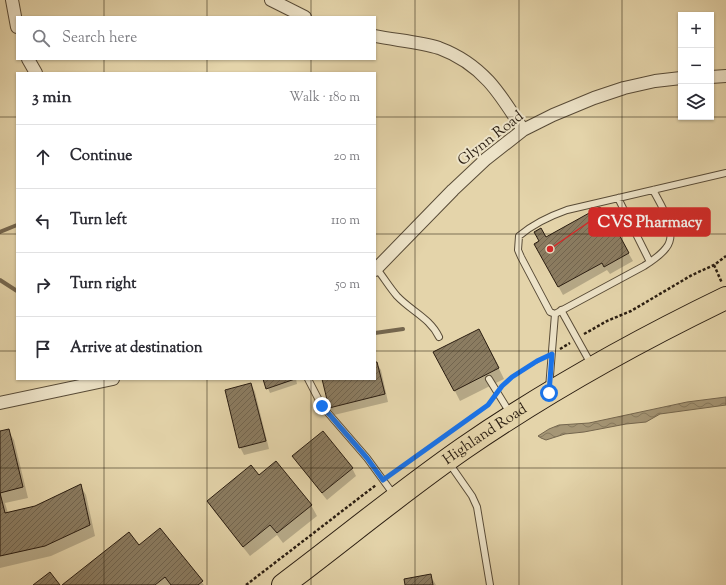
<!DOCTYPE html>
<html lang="en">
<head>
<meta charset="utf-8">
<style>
	:root { --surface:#fff; --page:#f2f2f3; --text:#2b2b33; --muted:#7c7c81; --line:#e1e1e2 }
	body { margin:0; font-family:"Sorts Mill Goudy",serif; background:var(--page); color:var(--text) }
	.controls { position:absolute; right:12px; top:12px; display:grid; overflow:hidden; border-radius:0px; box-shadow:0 1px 3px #0004 }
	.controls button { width:36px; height:36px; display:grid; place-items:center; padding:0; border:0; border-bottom:1px solid var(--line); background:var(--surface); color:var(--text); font:20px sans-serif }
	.stop { position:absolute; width:12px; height:12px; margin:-9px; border:3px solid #1a73e8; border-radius:50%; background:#fff }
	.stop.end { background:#1a73e8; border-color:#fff; box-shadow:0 1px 4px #0008 }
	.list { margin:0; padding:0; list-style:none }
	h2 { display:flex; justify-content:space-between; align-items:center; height:52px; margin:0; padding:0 16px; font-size:17px }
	h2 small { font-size:13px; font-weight:400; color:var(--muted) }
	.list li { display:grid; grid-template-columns:26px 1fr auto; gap:12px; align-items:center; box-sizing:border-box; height:64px; padding:0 16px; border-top:1px solid var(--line) }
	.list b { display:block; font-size:15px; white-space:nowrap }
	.list em { font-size:13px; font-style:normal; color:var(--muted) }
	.icon { flex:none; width:22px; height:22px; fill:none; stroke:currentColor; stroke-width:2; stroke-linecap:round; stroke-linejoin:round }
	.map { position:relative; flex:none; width:726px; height:585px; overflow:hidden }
	.search { position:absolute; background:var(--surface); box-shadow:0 1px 3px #0004; left:16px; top:16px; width:360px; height:44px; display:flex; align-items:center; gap:10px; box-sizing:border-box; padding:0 14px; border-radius:0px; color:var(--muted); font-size:15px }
	.panel { position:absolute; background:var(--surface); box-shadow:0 1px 3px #0004; left:16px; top:72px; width:360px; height:308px; border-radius:0px }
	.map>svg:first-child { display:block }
	.water { fill:url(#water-waves); stroke:#74664e }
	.shadow { fill:#0003 }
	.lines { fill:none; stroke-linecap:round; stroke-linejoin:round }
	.stream { stroke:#74664e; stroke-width:4 }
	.building { fill:url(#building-hatch); stroke:#2a1d11 }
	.lane-casing { stroke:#584b37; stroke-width:8 }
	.street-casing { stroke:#584b37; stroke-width:14 }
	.highway-casing { stroke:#2a1d11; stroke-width:24 }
	.path { stroke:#2a1d11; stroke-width:2.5; stroke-dasharray:3 2; stroke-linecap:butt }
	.lane { stroke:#ede3c8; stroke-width:6 }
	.street { stroke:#ede3c8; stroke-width:12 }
	.highway { stroke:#e4d4aa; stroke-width:22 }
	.route { stroke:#1a73e8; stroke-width:5 }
	.grid { fill:none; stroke:#2a1d11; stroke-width:1; stroke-opacity:0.55 }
	.labels { text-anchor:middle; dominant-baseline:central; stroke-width:4; stroke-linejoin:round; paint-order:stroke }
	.street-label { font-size:15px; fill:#2a1d11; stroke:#ede3c8 }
	.leader { fill:none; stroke:#d62828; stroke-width:1.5 }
	.callout-dot { fill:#d62828; stroke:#ede3c8; stroke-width:1.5 }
	.callout { fill:#d62828; stroke:#d62828; stroke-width:1.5 }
	.callout-label { font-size:16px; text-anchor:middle; font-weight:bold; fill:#fff }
</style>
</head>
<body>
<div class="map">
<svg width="726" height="585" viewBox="0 0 726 585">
	<defs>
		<pattern id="water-waves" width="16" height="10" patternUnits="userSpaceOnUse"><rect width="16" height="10" fill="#a59676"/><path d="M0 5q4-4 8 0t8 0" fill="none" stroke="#877a5f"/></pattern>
		<pattern id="building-hatch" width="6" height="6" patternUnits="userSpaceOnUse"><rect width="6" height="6" fill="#8b7c61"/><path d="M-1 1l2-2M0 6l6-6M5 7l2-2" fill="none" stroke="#72654f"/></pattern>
	</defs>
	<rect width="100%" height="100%" fill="#e4d4aa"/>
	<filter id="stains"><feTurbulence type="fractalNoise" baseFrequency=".005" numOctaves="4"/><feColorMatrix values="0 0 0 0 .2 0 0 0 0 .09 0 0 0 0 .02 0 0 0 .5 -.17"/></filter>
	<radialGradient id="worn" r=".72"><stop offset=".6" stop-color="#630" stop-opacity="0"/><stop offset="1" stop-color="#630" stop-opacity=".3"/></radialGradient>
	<path class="water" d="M726,397V405L660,414L646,422L626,424L584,432L565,434L546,440L541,438L538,436L549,429L559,425L589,423L687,402Z"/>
	<path class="shadow" d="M614,228L633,261L610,274L607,270L563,295L535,244L546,238L611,230Z
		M485,340L504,379L460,401L435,352Z
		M375,363H376L381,370L388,402L334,415L330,407L323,379H375Z
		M264,379H296L297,384L270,393Z
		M251,384L255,392L269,449L244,455L240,447Z
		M8,430L14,440L28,498L5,503L8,513L36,506L80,485L86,495L95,536L51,556L0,568V432Z
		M293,456L352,468L356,476L327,500L298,464Z
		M259,477L311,505L317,516L283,543L277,535L250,556L214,511L208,501Z
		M160,530L204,585H64L139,547Z
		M430,575L436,585H406Z"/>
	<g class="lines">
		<path class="stream" d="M0,232L17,225
			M0,280L17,291
			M375,333L403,329"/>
	</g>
	<path class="building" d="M600,207L611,229L615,227L629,253L604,267L602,263L558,287L534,244L539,241L534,232L541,228L546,237Z
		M479,329L499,368L454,391L433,352Z
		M375,362H377L385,394L329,408L322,379H375Z
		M263,379H295L266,389Z
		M251,383L266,441L239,448L225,390Z
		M9,429L23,487L0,493L5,513L35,506L81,484L90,525L45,546L0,556V431Z
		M323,431L353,468L322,493L292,456Z
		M276,461L312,505L277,533L270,525L243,547L207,501L251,465L259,475Z
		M160,528L203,581L198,585H171L165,577L155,585H62L129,532L139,545Z
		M50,572L60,585H33Z
		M431,574L433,585H405L404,579Z"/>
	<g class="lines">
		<g class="lane-casing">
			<path id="lane" d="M653,190C661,205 679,232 666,248C660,256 652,261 644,266L555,314L550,312L521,257L518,250L519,236C533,224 550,216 567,210L726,173
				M618,198L650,262
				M377,269C384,278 390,288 397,296C411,311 430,318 439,337
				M561,310L591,364
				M308,379L322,406L367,458L394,495
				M489,379L510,413
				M549,388L555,314
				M449,463L472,496L477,507L490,585"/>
		</g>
		<g class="street-casing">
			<path id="street" d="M12,0L17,27
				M271,0L305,17
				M375,36C394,40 421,42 439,48C482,64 500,93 523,130
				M28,59L36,73
				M711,77L726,76
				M375,270L453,190L486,159L523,130L553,115L594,98L624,88L655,81L681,78
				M0,403L113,379"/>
		</g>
		<g class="highway-casing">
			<g id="highway">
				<path id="s1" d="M283,585C343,540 402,491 464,448C547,391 635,342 726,298"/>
			</g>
		</g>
		<path class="path" d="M714,265L722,283
			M584,334L607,321L631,311L692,275L714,265L726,256
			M560,349L570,343
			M503,385L512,377L542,359
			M390,475L488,405L492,400
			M246,585L376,485"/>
		<use href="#lane" class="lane"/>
		<use href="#street" class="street"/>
		<use href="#highway" class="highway"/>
	</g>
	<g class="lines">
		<path class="route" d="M322,406L367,458L383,480L488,405L502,386L512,377L537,361L552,354L549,393"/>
	</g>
	<path class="grid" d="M104,0V17M207,0V17M311,0V17M415,0V585M519,0V585M622,0V585M104,59V73M207,59V73M311,59V73M0,117H17M375,117H681M681,117H711M711,117H726M0,234H17M375,234H726M0,351H17M375,351H726M104,379V585M207,379V585M311,379V585M0,468H726"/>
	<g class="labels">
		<g class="street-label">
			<text transform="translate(491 139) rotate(-38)">Glynn Road</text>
			<text stroke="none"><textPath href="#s1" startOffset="252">Highland Road</textPath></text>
		</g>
	</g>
	<path class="leader" d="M550 249L589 222"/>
	<circle class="callout-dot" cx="550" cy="249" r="4"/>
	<rect class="callout" x="589" y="208" width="121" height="28" rx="4"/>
	<g class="callout-label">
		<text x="650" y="227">CVS Pharmacy</text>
	</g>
	<rect width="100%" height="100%" filter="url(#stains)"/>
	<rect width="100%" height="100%" fill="url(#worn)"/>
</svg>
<div class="controls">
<button>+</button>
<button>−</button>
<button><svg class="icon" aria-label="layers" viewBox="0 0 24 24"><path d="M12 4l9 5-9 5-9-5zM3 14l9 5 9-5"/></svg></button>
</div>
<div class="stop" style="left:549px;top:393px"></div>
<div class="stop end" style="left:322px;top:406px"></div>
<div class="search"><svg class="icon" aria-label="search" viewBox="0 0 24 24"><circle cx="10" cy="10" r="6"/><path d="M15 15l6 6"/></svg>Search here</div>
<section class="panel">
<h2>3 min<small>Walk · 180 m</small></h2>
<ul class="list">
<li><svg class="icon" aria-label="ahead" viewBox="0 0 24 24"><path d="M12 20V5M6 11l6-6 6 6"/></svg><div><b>Continue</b></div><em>20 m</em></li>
<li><svg class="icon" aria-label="left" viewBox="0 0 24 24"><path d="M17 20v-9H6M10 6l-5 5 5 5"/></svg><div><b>Turn left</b></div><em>110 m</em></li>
<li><svg class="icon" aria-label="right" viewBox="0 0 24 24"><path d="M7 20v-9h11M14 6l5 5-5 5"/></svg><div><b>Turn right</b></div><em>50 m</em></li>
<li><svg class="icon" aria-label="arrive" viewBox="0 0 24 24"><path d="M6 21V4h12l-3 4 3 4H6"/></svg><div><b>Arrive at destination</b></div></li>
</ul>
</section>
</div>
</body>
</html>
